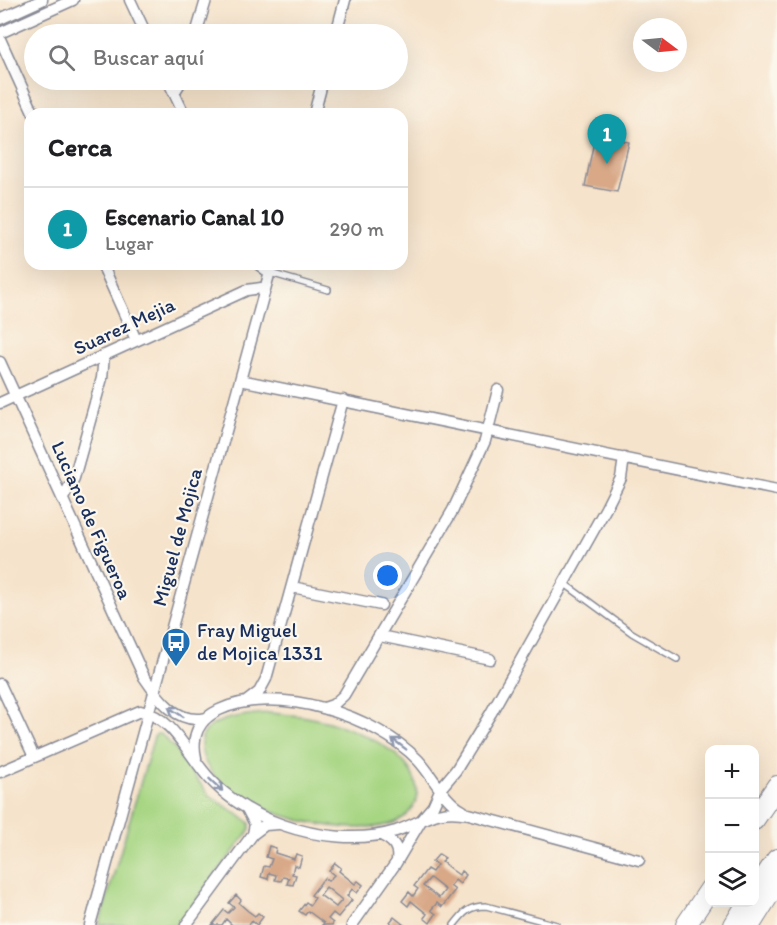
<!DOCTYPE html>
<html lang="es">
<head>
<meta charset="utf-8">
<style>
	:root { --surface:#fff; --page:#f6f6f6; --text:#202124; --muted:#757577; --line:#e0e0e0; --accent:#1a73e8 }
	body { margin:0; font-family:Itim,sans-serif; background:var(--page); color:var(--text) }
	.controls { position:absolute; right:18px; bottom:18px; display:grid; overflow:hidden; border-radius:12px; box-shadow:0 6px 24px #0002 }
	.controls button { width:54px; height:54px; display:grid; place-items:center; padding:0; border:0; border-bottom:2px solid var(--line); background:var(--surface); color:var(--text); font:30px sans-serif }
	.compass { position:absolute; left:633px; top:18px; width:54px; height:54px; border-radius:50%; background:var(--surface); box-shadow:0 6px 24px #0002; rotate:106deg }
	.you { position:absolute; left:388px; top:576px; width:21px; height:21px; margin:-15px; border:4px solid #fff; border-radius:50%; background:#1a73e8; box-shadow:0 0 0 9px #1a73e833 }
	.badge { display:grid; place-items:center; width:39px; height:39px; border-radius:50%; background:var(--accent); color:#fff; font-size:20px; font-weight:700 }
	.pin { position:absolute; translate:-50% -50px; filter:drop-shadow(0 2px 3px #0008) }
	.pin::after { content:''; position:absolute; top:32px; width:21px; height:18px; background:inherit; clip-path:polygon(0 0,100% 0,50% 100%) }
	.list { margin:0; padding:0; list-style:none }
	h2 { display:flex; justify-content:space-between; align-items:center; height:78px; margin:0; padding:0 24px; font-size:26px }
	h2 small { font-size:20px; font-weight:400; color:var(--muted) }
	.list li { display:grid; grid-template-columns:39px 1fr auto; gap:18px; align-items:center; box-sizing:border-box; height:84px; padding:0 24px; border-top:2px solid var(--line) }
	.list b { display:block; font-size:22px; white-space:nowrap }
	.list p { margin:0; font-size:20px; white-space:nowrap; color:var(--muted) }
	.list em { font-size:20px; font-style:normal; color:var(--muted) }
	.icon { flex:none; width:33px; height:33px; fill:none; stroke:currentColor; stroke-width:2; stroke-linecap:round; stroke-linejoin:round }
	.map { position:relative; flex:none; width:777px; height:925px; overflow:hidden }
	.search { position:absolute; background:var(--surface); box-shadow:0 6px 24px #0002; left:24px; top:24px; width:384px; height:66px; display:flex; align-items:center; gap:15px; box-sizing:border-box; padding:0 21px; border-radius:33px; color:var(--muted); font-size:22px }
	.panel { position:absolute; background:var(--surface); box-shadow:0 6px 24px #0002; left:24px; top:108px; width:384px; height:162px; border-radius:18px }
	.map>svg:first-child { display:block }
	.green { fill:#a7d683; stroke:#618270; stroke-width:1.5 }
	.building { fill:#d8a887; fill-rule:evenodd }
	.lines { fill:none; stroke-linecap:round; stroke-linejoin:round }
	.service-casing { stroke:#888994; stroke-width:8 }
	.minor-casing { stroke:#888994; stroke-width:13 }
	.motorway-casing { stroke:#888994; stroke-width:22 }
	.service { stroke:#fff; stroke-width:5 }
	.minor { stroke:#fff; stroke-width:10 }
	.motorway { stroke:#fff; stroke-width:20 }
	.oneway { stroke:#8d97ae }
	.labels { text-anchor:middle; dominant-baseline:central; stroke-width:4.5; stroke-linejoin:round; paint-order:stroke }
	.street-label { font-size:20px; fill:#1b2f5e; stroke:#fbf7ec }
	.poi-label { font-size:20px; fill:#1b2f5e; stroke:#fbf7ec; text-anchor:start }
</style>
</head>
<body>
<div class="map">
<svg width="777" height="925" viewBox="0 0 777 925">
	<rect width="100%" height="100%" fill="#fbf7ec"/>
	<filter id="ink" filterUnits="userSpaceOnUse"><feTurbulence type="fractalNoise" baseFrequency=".0167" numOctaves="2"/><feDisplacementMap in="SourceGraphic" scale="12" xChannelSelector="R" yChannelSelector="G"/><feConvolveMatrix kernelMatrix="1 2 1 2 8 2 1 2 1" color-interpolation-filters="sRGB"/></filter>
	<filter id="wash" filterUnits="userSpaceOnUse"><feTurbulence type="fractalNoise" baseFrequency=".008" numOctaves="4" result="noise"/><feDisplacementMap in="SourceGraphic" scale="24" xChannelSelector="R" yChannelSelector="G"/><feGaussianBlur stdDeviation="1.35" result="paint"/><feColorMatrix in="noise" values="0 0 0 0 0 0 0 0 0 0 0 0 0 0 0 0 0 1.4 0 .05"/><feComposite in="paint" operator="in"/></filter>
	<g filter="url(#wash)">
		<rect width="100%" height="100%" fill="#f6e3cb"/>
		<path class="green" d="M270,713C282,714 295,715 307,717C344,724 418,749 417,795C417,806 406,817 396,822C348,842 207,809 201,747C198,716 250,715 270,713Z
			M157,734H161L179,753L183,762L210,796L245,819L250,823V830L177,925H99L154,737Z"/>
		<g id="blocks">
			<path class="building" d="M595,136L629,142L617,192L585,186Z
				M269,846L276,848L275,853L294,859L296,854L302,856L299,867L294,865L292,874L296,875L293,885L287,884L289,878L283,877L281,881L275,880L276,875L269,873L268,879L261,877L264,866L269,867L272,859L266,857Z
				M439,854L445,858L442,862L452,870L459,875L461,871L466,875L460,884L455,880L450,886L455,890L442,907L437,903L431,910L436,914L430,923L424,918L427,914L411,901L408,906L402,901L409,892L413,896L418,889L414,886L427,869L432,872L437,865L432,862ZM430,878L445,890L439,898L423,886Z
				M335,863L341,868L339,871L355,884L358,881L363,885L357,893L352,889L347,896L352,900L338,917L333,913L328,919L333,923L332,925H322L324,923L308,911L305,915L299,911L306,902L310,905L315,898L311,895L324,878L328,881L334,875L329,871ZM326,887L342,900L336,907L320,895Z
				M236,895L241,900L239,903L248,911L255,916L258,913L263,917L257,925L252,921L249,925H232L226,919L222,925H212L224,910L228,913L234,907L229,903Z
				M394,917L404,925H393L390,922Z"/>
		</g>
	</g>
	<g filter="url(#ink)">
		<use href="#blocks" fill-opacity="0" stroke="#888994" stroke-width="1.5"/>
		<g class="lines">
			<g class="service-casing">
				<path id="service" d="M270,273L328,290
					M565,584L632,633L677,659
					M454,925C464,912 469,906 486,906L557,925"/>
			</g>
			<g class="minor-casing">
				<path id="minor" d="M130,0L146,34
					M0,19L42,0
					M0,33L73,0
					M196,34L206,0
					M336,34L345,0
					M0,39L34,114
					M168,80L184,114
					M174,93L182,80
					M314,114L323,80
					M102,264L136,340
					M258,264L270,273
					M0,362L144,677C158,698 177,725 206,718
					M240,380L777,490
					M0,403L247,290L261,288L265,289
					M63,498L74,478L102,378L104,355
					M292,587L381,605
					M380,636L490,659
					M0,684L34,757
					M246,702L259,692L266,679L343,400
					M324,708L333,705L344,695L453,510L485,441L498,390
					M196,758C191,736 198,720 219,710C277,683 376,716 418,760C433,776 444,801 463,811
					M0,772L140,711C174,717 188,756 210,779C230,801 255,815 283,825C317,837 360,842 396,831C426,821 434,807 469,814L639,860
					M247,809L255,824L253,834L265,825L278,824
					M381,835C393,841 399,847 397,860
					M90,925L272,264
					M186,925L253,834
					M352,925L396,863L422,819L433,806L441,788L456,770L491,713L606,508L621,478L624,458"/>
			</g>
			<g class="motorway-casing">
				<path id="motorway" d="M754,820L777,786
					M754,893L777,859
					M686,925L710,889
					M734,925L748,902
					M750,925L777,882"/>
			</g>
			<use href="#service" class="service"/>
			<use href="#minor" class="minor"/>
			<use href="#motorway" class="motorway"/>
		</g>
		<defs><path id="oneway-shaft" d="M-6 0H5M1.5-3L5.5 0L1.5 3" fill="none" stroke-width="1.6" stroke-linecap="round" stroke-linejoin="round" transform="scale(1.5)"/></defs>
		<g class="oneway">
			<use href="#oneway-shaft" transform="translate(176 712) rotate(-147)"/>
			<use href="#oneway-shaft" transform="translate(399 744) rotate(-143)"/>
			<use href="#oneway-shaft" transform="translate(216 785) rotate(43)"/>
		</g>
	</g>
	<defs>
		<g id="bus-pin" transform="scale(1.5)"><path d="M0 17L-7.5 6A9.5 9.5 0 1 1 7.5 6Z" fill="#1f6fb2" stroke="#fbf7ec"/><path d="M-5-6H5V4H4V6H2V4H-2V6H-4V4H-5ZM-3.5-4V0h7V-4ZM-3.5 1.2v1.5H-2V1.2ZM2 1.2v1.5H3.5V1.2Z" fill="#fff"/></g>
	</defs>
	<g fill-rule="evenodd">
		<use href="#bus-pin" x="176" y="642"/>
	</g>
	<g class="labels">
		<g class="street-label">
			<text transform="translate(124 326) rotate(-25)">Suarez Mejia</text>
			<text transform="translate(92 520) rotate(66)">Luciano de Figueroa</text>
			<text transform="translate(177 537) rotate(-75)">Miguel de Mojica</text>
		</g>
		<g class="poi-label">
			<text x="197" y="630">Fray Miguel<tspan x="197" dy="23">de Mojica 1331</tspan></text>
		</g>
	</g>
</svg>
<div class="controls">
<button>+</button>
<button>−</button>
<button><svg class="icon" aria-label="layers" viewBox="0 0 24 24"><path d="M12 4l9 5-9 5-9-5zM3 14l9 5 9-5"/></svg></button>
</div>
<svg class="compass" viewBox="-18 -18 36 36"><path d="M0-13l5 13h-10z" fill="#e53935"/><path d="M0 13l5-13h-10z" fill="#757577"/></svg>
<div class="you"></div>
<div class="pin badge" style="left:607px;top:164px;background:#0f9aa8">1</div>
<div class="search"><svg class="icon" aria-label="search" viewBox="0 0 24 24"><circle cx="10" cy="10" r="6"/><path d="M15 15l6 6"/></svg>Buscar aquí</div>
<section class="panel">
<h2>Cerca<small></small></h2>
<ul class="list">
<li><span class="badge" style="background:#0f9aa8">1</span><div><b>Escenario Canal 10</b><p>Lugar</p></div><em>290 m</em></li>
</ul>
</section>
</div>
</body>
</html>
